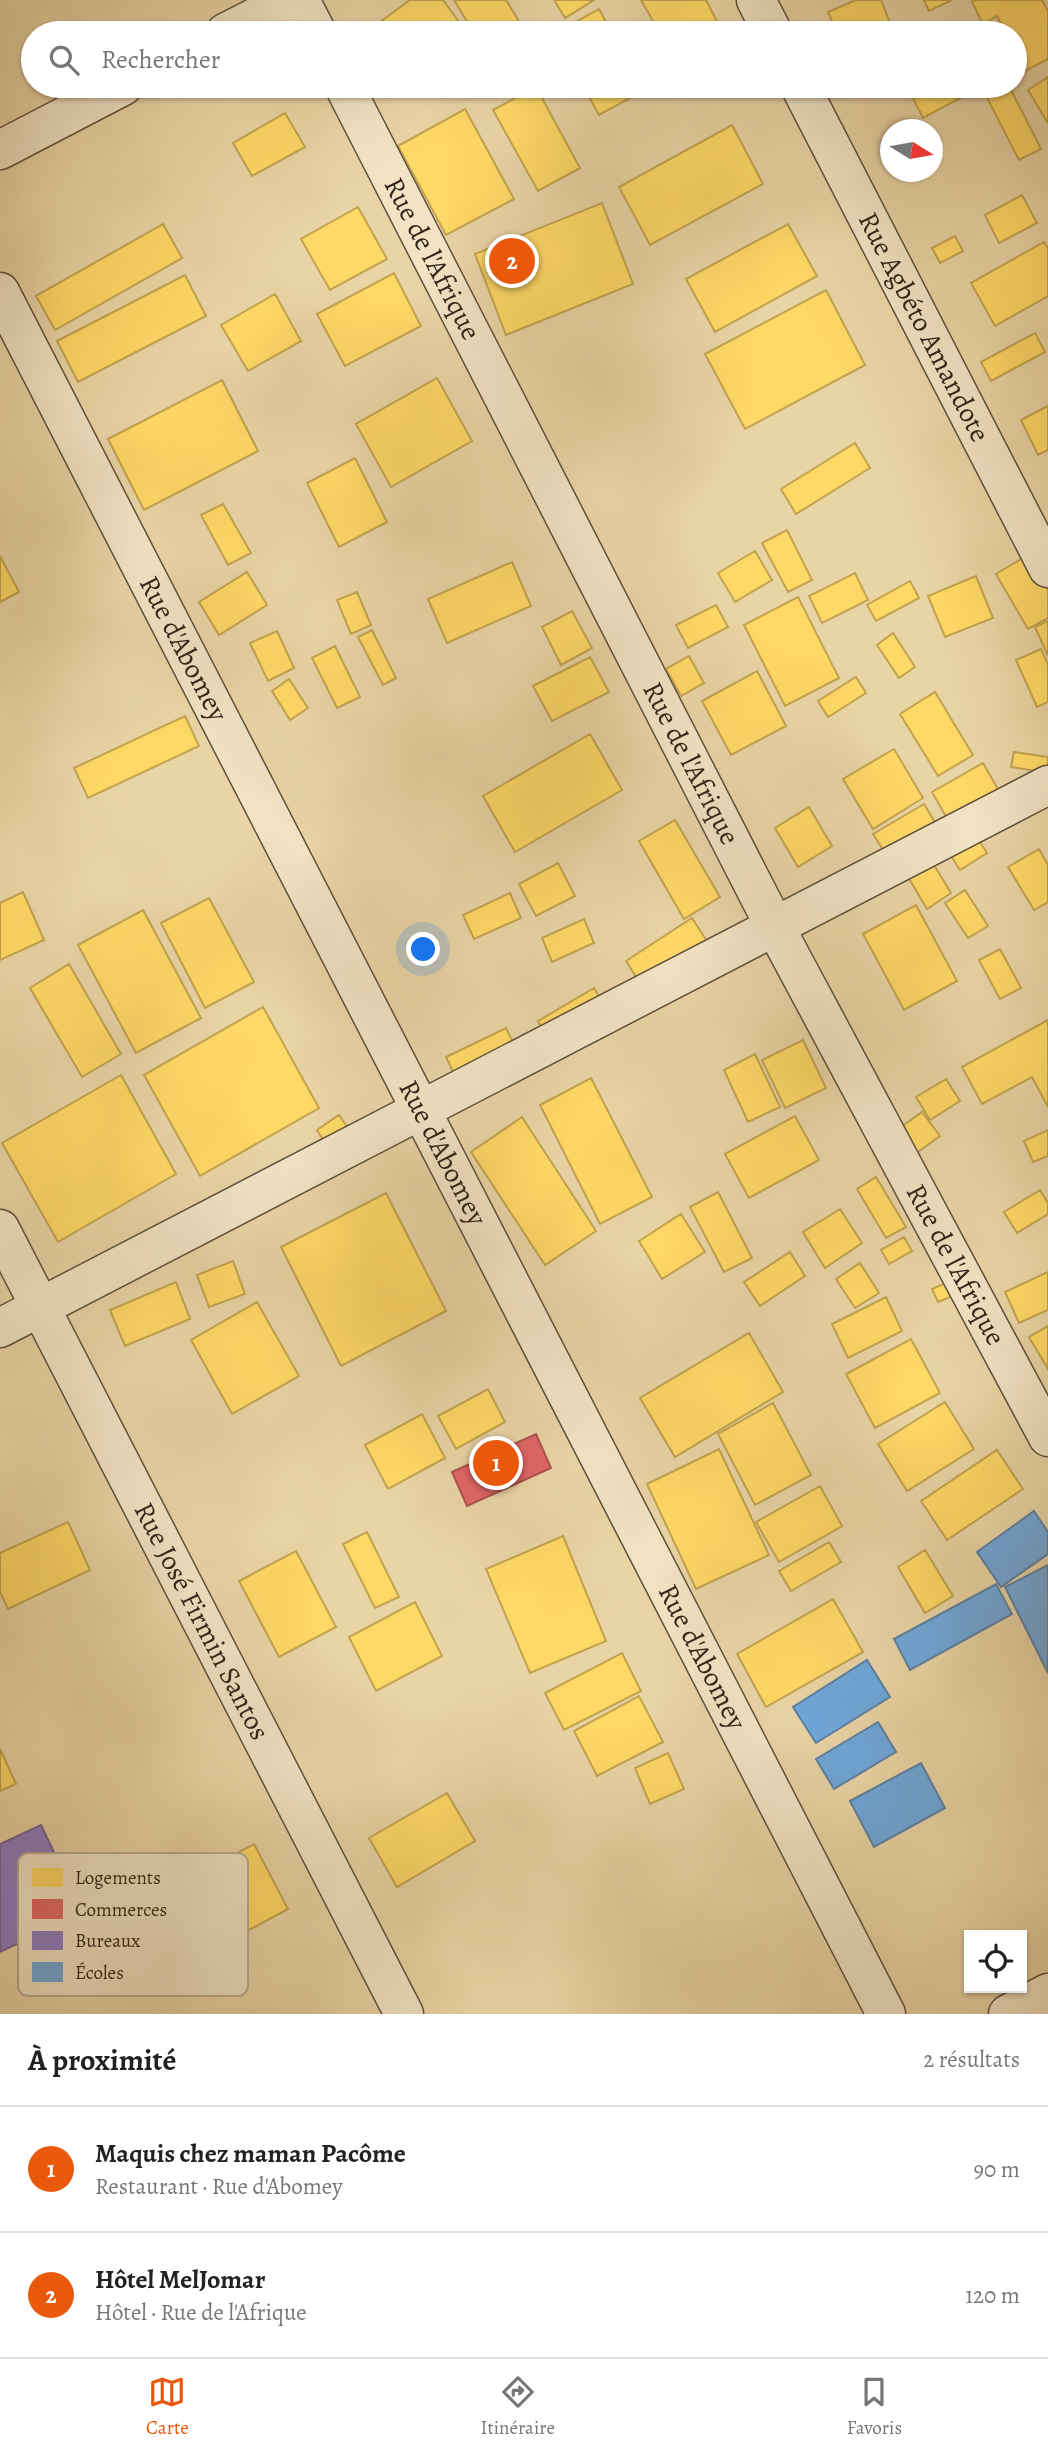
<!DOCTYPE html>
<html lang="fr">
<head>
<meta charset="utf-8">
<style>
	:root { --surface:#fff; --page:#f6f6f6; --text:#222; --muted:#767676; --line:#e0e0e0; --accent:#ea580c }
	body { margin:0; font-family:Alegreya,serif; background:var(--page); color:var(--text) }
	.controls { position:absolute; right:21px; bottom:21px; display:grid; overflow:hidden; border-radius:0px; box-shadow:0 2px 5px #0004 }
	.controls button { width:63px; height:63px; display:grid; place-items:center; padding:0; border:0; border-bottom:2px solid var(--line); background:var(--surface); color:var(--text); font:35px sans-serif }
	.compass { position:absolute; left:880px; top:119px; width:63px; height:63px; border-radius:50%; background:var(--surface); box-shadow:0 2px 5px #0004; rotate:101deg }
	.you { position:absolute; left:424px; top:950px; width:24px; height:24px; margin:-18px; border:5px solid #fff; border-radius:50%; background:#1a73e8; box-shadow:0 0 0 10px #1a73e833 }
	.badge { display:grid; place-items:center; width:46px; height:46px; border-radius:50%; background:var(--accent); color:#fff; font-size:23px; font-weight:700 }
	.pin { position:absolute; translate:-50% -50%; border:4px solid #fff; box-shadow:0 2px 7px #0006 }
	.list { margin:0; padding:0; list-style:none }
	h2 { display:flex; justify-content:space-between; align-items:center; height:91px; margin:0; padding:0 28px; font-size:30px }
	h2 small { font-size:23px; font-weight:400; color:var(--muted) }
	.list li { display:grid; grid-template-columns:46px 1fr auto; gap:21px; align-items:center; box-sizing:border-box; height:126px; padding:0 28px; border-top:2px solid var(--line) }
	.list b { display:block; font-size:26px; white-space:nowrap }
	.list p { margin:0; font-size:23px; white-space:nowrap; color:var(--muted) }
	.list em { font-size:23px; font-style:normal; color:var(--muted) }
	.icon { flex:none; width:38px; height:38px; fill:none; stroke:currentColor; stroke-width:2; stroke-linecap:round; stroke-linejoin:round }
	.map { position:relative; flex:none; width:1048px; height:2014px; overflow:hidden }
	.search { position:absolute; background:var(--surface); box-shadow:0 2px 5px #0004; left:21px; right:21px; top:21px; height:77px; display:flex; align-items:center; gap:18px; box-sizing:border-box; padding:0 24px; border-radius:38px; color:var(--muted); font-size:26px }
	.sheet { height:343px; background:var(--surface) }
	nav { display:flex; justify-content:space-around; align-items:center; box-sizing:border-box; height:98px; border-top:2px solid var(--line); background:var(--surface); font-size:19px; color:var(--muted) }
	nav a { display:grid; justify-items:center; gap:4px }
	nav .on { color:var(--accent) }
	.map>svg:first-child { display:block }
	.homes { fill:#ffd966; stroke:#c2a34f; stroke-width:2 }
	.shops { fill:#e06666; stroke:#ac524f; stroke-width:2 }
	.offices { fill:#8e7cc3; stroke:#736290; stroke-width:2 }
	.schools { fill:#6fa8dc; stroke:#5d81a2; stroke-width:2 }
	.lines { fill:none; stroke-linecap:round; stroke-linejoin:round }
	.minor-casing { stroke:#60513c; stroke-width:41 }
	.minor { stroke:#f1e3c4; stroke-width:38 }
	.labels { text-anchor:middle; dominant-baseline:central; stroke-width:7; stroke-linejoin:round; paint-order:stroke }
	.street-label { font-size:28px; fill:#332519; stroke:#f1e3c4 }
	.key { fill:#f1e3c4; stroke:#b8aa91; stroke-width:2 }
	.key-label { font-size:19px; fill:#332519 }
</style>
</head>
<body>
<div class="map">
<svg width="1048" height="2014" viewBox="0 0 1048 2014">
	<rect width="100%" height="100%" fill="#e9d4a5"/>
	<filter id="stains"><feTurbulence type="fractalNoise" baseFrequency=".00286" numOctaves="4"/><feColorMatrix values="0 0 0 0 .2 0 0 0 0 .09 0 0 0 0 .02 0 0 0 .5 -.17"/></filter>
	<radialGradient id="worn" r=".72"><stop offset=".6" stop-color="#630" stop-opacity="0"/><stop offset="1" stop-color="#630" stop-opacity=".3"/></radialGradient>
	<path class="homes" d="M410,0H443L465,30L461,33H365Z
		M454,0H506L526,33H474Z
		M554,0H594L565,18Z
		M641,0H706L723,33H643L656,26Z
		M856,0H881L890,23L864,33H837L828,12Z
		M924,0H952L929,11Z
		M975,0H1042L1048,11V59L1025,71L1015,51V33H1006L997,16L983,24L972,2Z
		M599,9L612,33H556Z
		M1048,77V123L1028,90Z
		M583,86H652L599,115Z
		M907,86H983L923,118Z
		M1001,86H1009L1041,149L1019,160L985,94Z
		M536,87L580,168L538,191L493,110Z
		M465,109L514,199L446,235L398,146Z
		M285,113L305,147L252,176L233,143Z
		M732,125L763,184L650,245L619,187Z
		M1022,195L1037,223L999,243L985,215Z
		M602,203L633,284L506,335L475,254Z
		M358,207L387,259L330,290L301,239Z
		M163,224L182,258L55,330L36,296Z
		M788,224L817,276L715,332L686,279Z
		M955,236L963,251L940,263L932,248Z
		M1044,242L1048,248V296L995,326L971,283Z
		M394,273L421,326L345,366L317,314Z
		M185,275L206,316L78,382L57,341Z
		M826,290L865,365L745,429L705,354Z
		M275,294L301,341L248,371L221,325Z
		M1035,333L1045,352L991,381L981,362Z
		M437,378L472,441L391,487L356,424Z
		M222,380L258,451L144,510L108,439Z
		M1048,406V450L1038,455L1021,420Z
		M855,443L870,468L796,514L781,489Z
		M355,458L387,522L339,547L307,483Z
		M223,504L251,553L228,565L201,515Z
		M787,530L812,580L788,592L762,543Z
		M755,551L772,580L735,602L718,573Z
		M1028,555L1048,590V618L1028,629L996,574Z
		M0,556L19,592L0,602Z
		M512,562L531,606L447,643L428,599Z
		M247,572L267,605L219,635L199,602Z
		M855,573L868,600L822,623L809,596Z
		M976,576L993,618L945,637L928,596Z
		M910,581L919,598L876,621L867,605Z
		M357,592L371,625L351,634L337,600Z
		M798,597L839,678L785,706L744,625Z
		M716,605L728,627L688,648L676,625Z
		M572,611L592,648L561,665L542,627Z
		M1048,621V656L1035,627Z
		M372,630L396,678L383,685L358,637Z
		M277,631L294,668L268,681L250,643Z
		M893,633L915,667L899,678L877,645Z
		M335,646L360,697L337,708L312,658Z
		M1041,649L1048,664V702L1037,707L1016,660Z
		M689,656L704,683L681,696L666,669Z
		M590,657L609,692L552,721L533,686Z
		M757,671L786,726L731,755L702,701Z
		M856,677L866,693L828,717L818,701Z
		M289,679L308,708L290,720L272,691Z
		M935,692L973,755L938,776L900,714Z
		M185,716L199,746L88,798L74,768Z
		M590,734L622,790L515,852L483,796Z
		M894,749L923,798L873,829L843,779Z
		M1014,752L1048,757V773L1011,767Z
		M983,763L999,791L948,820L932,792Z
		M924,804L936,824L885,853L873,834Z
		M809,807L832,846L798,867L775,828Z
		M675,820L720,897L684,919L639,841Z
		M975,834L987,853L960,870L948,851Z
		M1039,849L1048,865V902L1034,910L1008,867Z
		M932,862L951,893L927,909L908,877Z
		M558,863L575,896L536,916L519,884Z
		M965,890L988,926L968,938L945,903Z
		M23,892L44,940L0,960V903Z
		M510,893L521,918L474,939L463,915Z
		M209,898L254,982L205,1008L161,923Z
		M916,905L957,981L904,1010L863,934Z
		M143,910L201,1018L136,1053L78,945Z
		M692,918L712,949L645,991L626,961Z
		M584,919L594,943L552,962L542,938Z
		M1000,949L1021,988L1000,999L979,960Z
		M69,964L121,1054L82,1077L30,988Z
		M594,988L609,1013L552,1046L538,1021Z
		M263,1007L319,1108L200,1176L144,1075Z
		M1048,1020V1107L1032,1077L982,1104L962,1067Z
		M506,1028L516,1048L456,1078L446,1057Z
		M803,1040L826,1088L785,1108L762,1060Z
		M755,1054L780,1107L748,1122L724,1070Z
		M121,1075L176,1174L58,1242L2,1143Z
		M591,1078L652,1197L600,1224L540,1105Z
		M946,1079L960,1101L930,1120L916,1097Z
		M922,1112L940,1136L915,1154L897,1130Z
		M339,1115L348,1128L326,1144L317,1130Z
		M795,1116L819,1160L749,1198L725,1154Z
		M522,1117L596,1231L545,1265L471,1152Z
		M1048,1130V1156L1033,1162L1024,1141Z
		M876,1177L906,1227L886,1238L857,1189Z
		M1040,1190L1048,1203V1214L1017,1233L1004,1212Z
		M718,1192L752,1258L724,1272L690,1207Z
		M386,1193L446,1311L341,1366L281,1247Z
		M840,1209L862,1243L825,1268L803,1232Z
		M681,1214L705,1252L662,1279L639,1241Z
		M904,1237L912,1251L889,1264L881,1250Z
		M790,1252L805,1276L760,1306L744,1282Z
		M233,1261L245,1294L209,1307L197,1275Z
		M860,1263L879,1293L855,1308L836,1279Z
		M1048,1272V1310L1019,1323L1005,1292Z
		M959,1277L965,1291L938,1302L932,1289Z
		M176,1282L190,1319L125,1346L110,1310Z
		M886,1297L902,1331L848,1358L832,1324Z
		M257,1302L299,1376L232,1414L191,1340Z
		M1048,1326V1369L1029,1337Z
		M749,1333L783,1392L675,1457L640,1398Z
		M911,1339L940,1393L875,1428L846,1374Z
		M488,1389L505,1422L456,1449L438,1416Z
		M945,1402L974,1449L907,1491L878,1444Z
		M773,1403L811,1475L755,1505L718,1434Z
		M422,1414L445,1458L388,1489L365,1445Z
		M719,1449L769,1555L696,1589L647,1484Z
		M997,1450L1023,1489L947,1540L921,1501Z
		M820,1486L842,1526L779,1562L756,1522Z
		M68,1522L90,1570L8,1609L0,1592V1553Z
		M367,1532L399,1597L375,1608L343,1544Z
		M563,1536L606,1641L530,1673L486,1569Z
		M829,1542L841,1562L791,1591L779,1571Z
		M925,1550L953,1596L925,1613L898,1567Z
		M296,1551L336,1627L279,1657L239,1581Z
		M833,1599L863,1652L766,1707L737,1654Z
		M415,1602L442,1656L376,1691L349,1637Z
		M622,1653L641,1691L564,1730L545,1693Z
		M639,1696L663,1742L597,1776L574,1731Z
		M0,1749L16,1784L0,1791Z
		M668,1753L684,1789L650,1804L635,1768Z
		M447,1793L475,1841L397,1887L369,1838Z
		M254,1844L288,1909L167,1974L133,1908Z"/>
	<path class="shops" d="M536,1434L551,1468L467,1506L452,1472Z"/>
	<path class="offices" d="M41,1825L83,1913L0,1952V1844Z"/>
	<path class="schools" d="M1034,1511L1048,1532V1554L1001,1587L977,1552Z
		M1048,1565V1673L1005,1587Z
		M996,1584L1012,1614L910,1670L894,1639Z
		M867,1660L890,1697L816,1743L793,1707Z
		M878,1722L896,1752L834,1789L816,1759Z
		M921,1763L945,1808L874,1847L850,1801Z"/>
	<g class="lines">
		<g class="minor-casing">
			<g id="minor">
				<path d="M300,0L317,33"/>
				<path d="M756,0L773,33"/>
				<path d="M225,33L289,0"/>
				<path id="s1" d="M344,86L775,927L1048,1437"/>
				<path id="s2" d="M800,86L1048,568"/>
				<path d="M0,150L123,86"/>
				<path id="s3" d="M0,292L886,2014"/>
				<path id="s4" d="M0,1229L404,2014"/>
				<path d="M0,1328L1048,785"/>
				<path d="M1008,2014L1048,1993"/>
			</g>
		</g>
		<use href="#minor" class="minor"/>
	</g>
	<g class="labels">
		<g class="street-label">
			<text stroke="none"><textPath href="#s1" startOffset="194">Rue de l'Afrique</textPath></text>
			<text stroke="none"><textPath href="#s2" startOffset="271">Rue Agbéto Amandote</textPath></text>
			<text stroke="none"><textPath href="#s3" startOffset="401">Rue d'Abomey</textPath></text>
			<text stroke="none"><textPath href="#s1" startOffset="761">Rue de l'Afrique</textPath></text>
			<text stroke="none"><textPath href="#s3" startOffset="968">Rue d'Abomey</textPath></text>
			<text stroke="none"><textPath href="#s1" startOffset="1328">Rue de l'Afrique</textPath></text>
			<text stroke="none"><textPath href="#s4" startOffset="441">Rue José Firmin Santos</textPath></text>
			<text stroke="none"><textPath href="#s3" startOffset="1535">Rue d'Abomey</textPath></text>
		</g>
	</g>
	<rect x="18" y="1853" width="230" height="143" rx="10" class="key"/>
	<rect x="32" y="1868" width="31" height="19" fill="#ffd966"/>
	<rect x="32" y="1899" width="31" height="20" fill="#e06666"/>
	<rect x="32" y="1931" width="31" height="19" fill="#8e7cc3"/>
	<rect x="32" y="1962" width="31" height="20" fill="#6fa8dc"/>
	<g class="key-label">
		<text x="75" y="1884">Logements</text>
		<text x="75" y="1916">Commerces</text>
		<text x="75" y="1947">Bureaux</text>
		<text x="75" y="1979">Écoles</text>
	</g>
	<rect width="100%" height="100%" filter="url(#stains)"/>
	<rect width="100%" height="100%" fill="url(#worn)"/>
</svg>
<div class="controls">
<button><svg class="icon" aria-label="locate" viewBox="0 0 24 24"><circle cx="12" cy="12" r="6"/><path d="M12 2v4M12 18v4M2 12h4M18 12h4"/></svg></button>
</div>
<svg class="compass" viewBox="-18 -18 36 36"><path d="M0-13l5 13h-10z" fill="#e53935"/><path d="M0 13l5-13h-10z" fill="#767676"/></svg>
<div class="you"></div>
<div class="pin badge" style="left:496px;top:1463px">1</div>
<div class="pin badge" style="left:512px;top:261px">2</div>
<div class="search"><svg class="icon" aria-label="search" viewBox="0 0 24 24"><circle cx="10" cy="10" r="6"/><path d="M15 15l6 6"/></svg>Rechercher</div>
</div>
<section class="sheet">
<h2>À proximité<small>2 résultats</small></h2>
<ul class="list">
<li><span class="badge">1</span><div><b>Maquis chez maman Pacôme</b><p>Restaurant · Rue d'Abomey</p></div><em>90 m</em></li>
<li><span class="badge">2</span><div><b>Hôtel MelJomar</b><p>Hôtel · Rue de l'Afrique</p></div><em>120 m</em></li>
</ul>
</section>
<nav>
<a class="on"><svg class="icon" aria-label="map" viewBox="0 0 24 24"><path d="M3 6l6-2 6 2 6-2v14l-6 2-6-2-6 2zM9 4v14M15 6v14"/></svg>Carte</a>
<a><svg class="icon" aria-label="directions" viewBox="0 0 24 24"><path d="M12 3l9 9-9 9-9-9zM9 14v-3h6M13 9l2 2-2 2"/></svg>Itinéraire</a>
<a><svg class="icon" aria-label="saved" viewBox="0 0 24 24"><path d="M7 4h10v16l-5-4-5 4z"/></svg>Favoris</a>
</nav>
</body>
</html>
